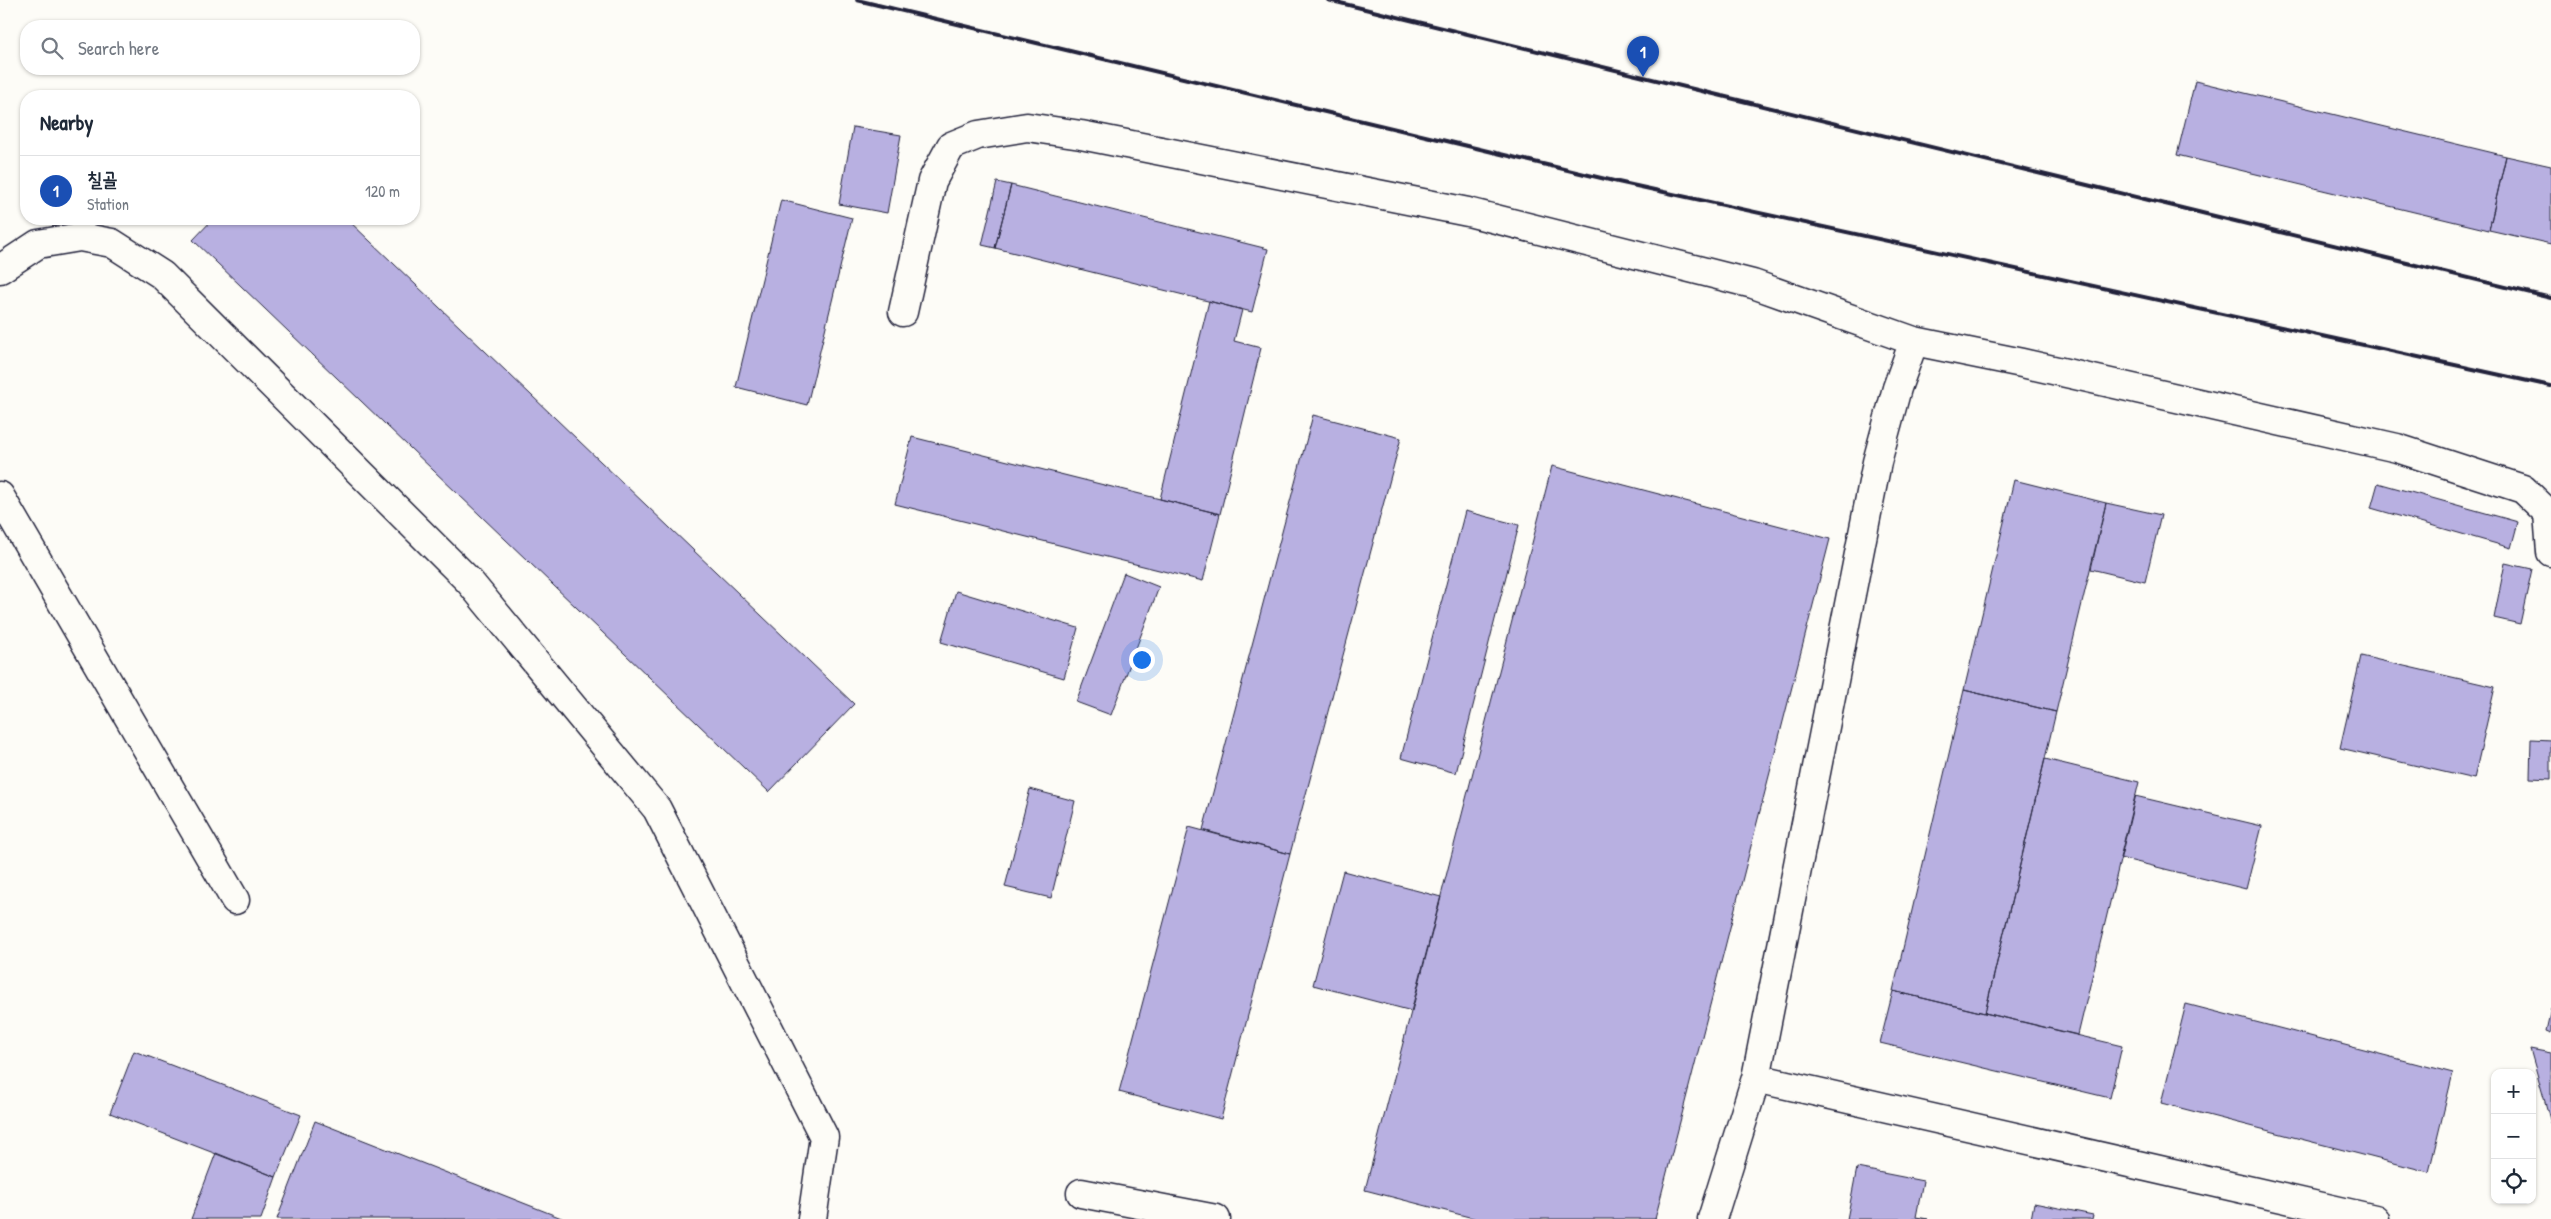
<!DOCTYPE html>
<html lang="en">
<head>
<meta charset="utf-8">
<style>
	:root { --surface:#fff; --page:#f6f6f7; --text:#1f2937; --muted:#747a83; --line:#e0e1e3; --accent:#d93025 }
	body { margin:0; font-family:"Patrick Hand","Poor Story",sans-serif; background:var(--page); color:var(--text) }
	.controls { position:absolute; right:15px; bottom:15px; display:grid; overflow:hidden; border-radius:10px; box-shadow:0 1px 4px #0004 }
	.controls button { width:45px; height:45px; display:grid; place-items:center; padding:0; border:0; border-bottom:1px solid var(--line); background:var(--surface); color:var(--text); font:25px sans-serif }
	.you { position:absolute; left:1141px; top:659px; width:18px; height:18px; margin:-12px; border:4px solid #fff; border-radius:50%; background:#1a73e8; box-shadow:0 0 0 8px #1a73e833 }
	.badge { display:grid; place-items:center; width:32px; height:32px; border-radius:50%; background:var(--accent); color:#fff; font-size:16px; font-weight:700 }
	.pin { position:absolute; translate:-50% -41px; filter:drop-shadow(0 1px 2px #0008) }
	.pin::after { content:''; position:absolute; top:26px; width:18px; height:15px; background:inherit; clip-path:polygon(0 0,100% 0,50% 100%) }
	.list { margin:0; padding:0; list-style:none }
	h2 { display:flex; justify-content:space-between; align-items:center; height:65px; margin:0; padding:0 20px; font-size:21px }
	h2 small { font-size:16px; font-weight:400; color:var(--muted) }
	.list li { display:grid; grid-template-columns:32px 1fr auto; gap:15px; align-items:center; box-sizing:border-box; height:70px; padding:0 20px; border-top:1px solid var(--line) }
	.list b { display:block; font-size:19px; white-space:nowrap }
	.list p { margin:0; font-size:16px; white-space:nowrap; color:var(--muted) }
	.list em { font-size:16px; font-style:normal; color:var(--muted) }
	.icon { flex:none; width:28px; height:28px; fill:none; stroke:currentColor; stroke-width:2; stroke-linecap:round; stroke-linejoin:round }
	.map { position:relative; flex:none; width:2551px; height:1219px; overflow:hidden }
	.search { position:absolute; background:var(--surface); box-shadow:0 1px 4px #0004; left:20px; top:20px; width:400px; height:55px; display:flex; align-items:center; gap:12px; box-sizing:border-box; padding:0 18px; border-radius:20px; color:var(--muted); font-size:19px }
	.panel { position:absolute; background:var(--surface); box-shadow:0 1px 4px #0004; left:20px; top:90px; width:400px; height:135px; border-radius:20px }
	.map>svg:first-child { display:block }
	.building { fill:#b8b0e1; stroke:#22223b }
	.lines { fill:none; stroke-linecap:round; stroke-linejoin:round }
	.minor-casing { stroke:#22223b; stroke-width:31 }
	.minor { stroke:#fdfcf7; stroke-width:28 }
	.rail { stroke:#22223b; stroke-width:4 }
</style>
</head>
<body>
<div class="map">
<svg width="2551" height="1219" viewBox="0 0 2551 1219">
	<rect width="100%" height="100%" fill="#fdfcf7"/>
	<filter id="ink" filterUnits="userSpaceOnUse"><feTurbulence type="fractalNoise" baseFrequency=".02" numOctaves="2"/><feDisplacementMap in="SourceGraphic" scale="10" xChannelSelector="R" yChannelSelector="G"/><feConvolveMatrix kernelMatrix="1 2 1 2 8 2 1 2 1" color-interpolation-filters="sRGB"/></filter>
	<g filter="url(#ink)">
		<path class="building" d="M2195,81L2506,156L2489,230L2177,155Z
			M853,127L901,135L887,213L839,204Z
			M2506,156L2551,166V244L2489,230Z
			M997,182L1011,185L995,248L982,245Z
			M1011,185L1268,249L1252,312L995,248Z
			M781,200L852,218L807,405L736,387Z
			M213,219H347L854,704L769,792L193,240Z
			M1209,301L1242,310L1234,341L1261,348L1220,514L1160,499Z
			M1313,415L1401,438L1290,854L1203,830Z
			M912,437L1220,514L1203,581L895,504Z
			M1552,466L1830,539L1655,1219H1477L1365,1190Z
			M2014,480L2106,503L2056,712L1964,690Z
			M2378,483L2518,522L2511,548L2371,508Z
			M2106,503L2161,515L2145,582L2091,569Z
			M1465,511L1519,525L1456,773L1401,758Z
			M2505,563L2532,569L2520,624L2494,618Z
			M1124,573L1159,587L1111,715L1076,702Z
			M956,591L1078,628L1064,678L941,642Z
			M2361,656L2495,687L2474,779L2340,748Z
			M1964,690L2056,712L1985,1013L1893,991Z
			M2531,739L2551,740V779L2530,778Z
			M2045,759L2139,782L2078,1035L1985,1013Z
			M1030,789L1075,801L1051,898L1005,887Z
			M2135,796L2262,826L2246,889L2120,858Z
			M1189,827L1290,854L1221,1119L1119,1092Z
			M1343,871L1441,897L1412,1011L1313,985Z
			M1893,991L2122,1046L2110,1098L1880,1043Z
			M2186,1004L2453,1073L2429,1172L2161,1103Z
			M2551,1009V1033L2546,1031Z
			M2530,1049L2551,1053V1123Z
			M134,1051L301,1115L276,1177L110,1113Z
			M315,1121L564,1219H277Z
			M216,1153L276,1177L261,1219H191Z
			M1857,1168L1923,1181L1916,1217L1928,1219H1847Z
			M2034,1203L2093,1215L2092,1219H2031Z"/>
		<g class="lines">
			<g class="minor-casing">
				<path id="minor" d="M0,269L38,244L80,237L112,243L162,275L469,581L657,809L824,1137L812,1219
					M903,312L932,181L951,146L978,135L1027,127L1081,135L1468,212L1753,284L1914,341
					M0,496L235,900
					M1756,1078L2375,1219
					M1081,1193L1216,1219
					M1712,1219L1756,1078L1877,462L1897,388L1914,341L2022,363L2397,448L2523,489L2548,513L2551,552"/>
			</g>
			<use href="#minor" class="minor"/>
			<path class="rail" d="M857,0L1618,182L2551,386
				M1328,0L2551,298"/>
		</g>
	</g>
</svg>
<div class="controls">
<button>+</button>
<button>−</button>
<button><svg class="icon" aria-label="locate" viewBox="0 0 24 24"><circle cx="12" cy="12" r="6"/><path d="M12 2v4M12 18v4M2 12h4M18 12h4"/></svg></button>
</div>
<div class="you"></div>
<div class="pin badge" style="left:1643px;top:77px;background:#1a4fb4">1</div>
<div class="search"><svg class="icon" aria-label="search" viewBox="0 0 24 24"><circle cx="10" cy="10" r="6"/><path d="M15 15l6 6"/></svg>Search here</div>
<section class="panel">
<h2>Nearby<small></small></h2>
<ul class="list">
<li><span class="badge" style="background:#1a4fb4">1</span><div><b>칠골</b><p>Station</p></div><em>120 m</em></li>
</ul>
</section>
</div>
</body>
</html>
